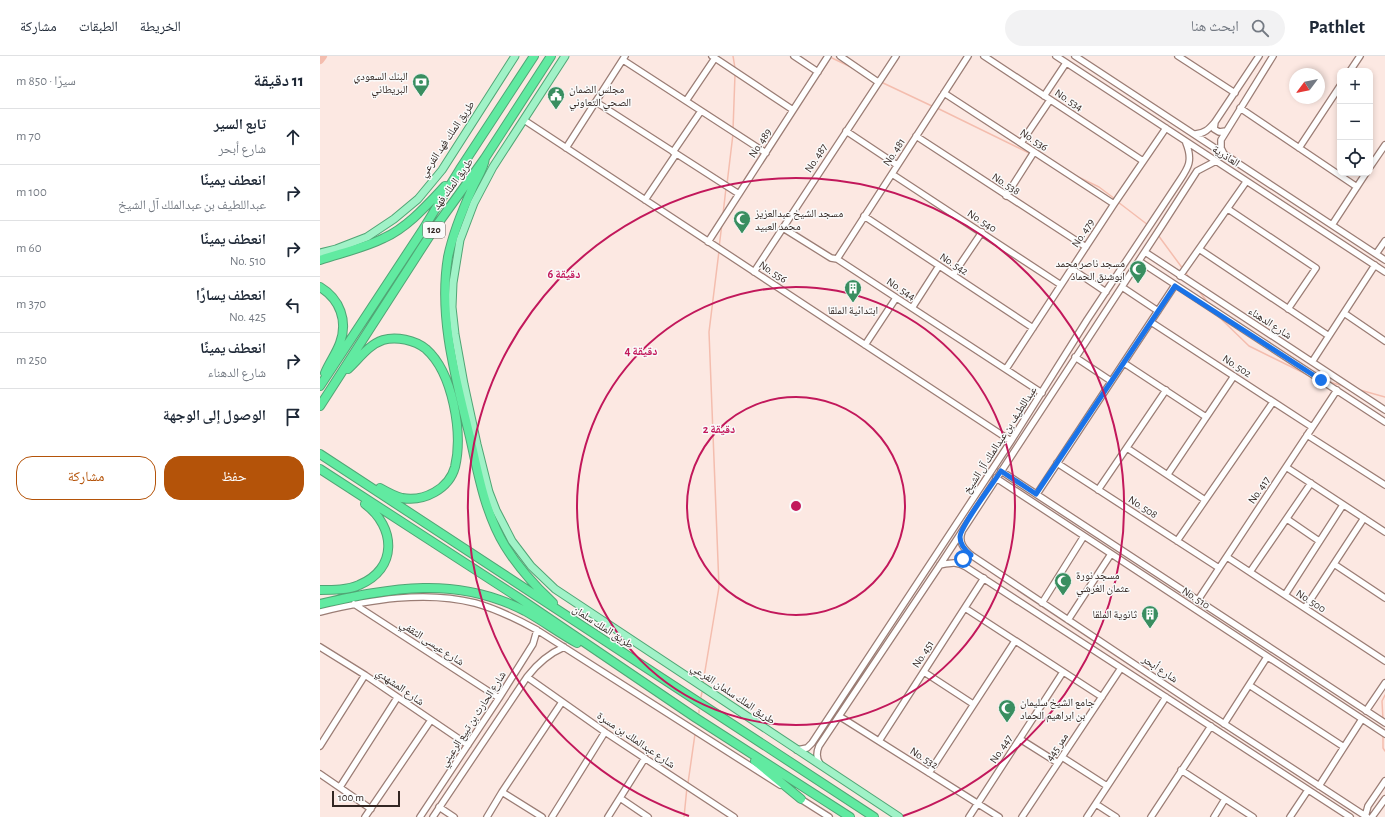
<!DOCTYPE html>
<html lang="ar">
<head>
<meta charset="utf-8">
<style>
	:root { --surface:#fff; --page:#f2f2f3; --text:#1f2937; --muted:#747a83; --line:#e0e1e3; --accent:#b45309 }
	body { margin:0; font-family:"Alegreya Sans","Noto Naskh Arabic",sans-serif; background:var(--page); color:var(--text); direction:rtl }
	.controls { position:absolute; right:12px; top:12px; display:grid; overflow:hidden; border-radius:8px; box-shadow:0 2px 6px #0003 }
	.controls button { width:36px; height:36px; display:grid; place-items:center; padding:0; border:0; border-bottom:1px solid var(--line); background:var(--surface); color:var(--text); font:20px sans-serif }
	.compass { position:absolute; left:969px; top:12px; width:36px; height:36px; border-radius:50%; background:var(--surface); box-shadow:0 2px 6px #0003; rotate:238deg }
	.scale { position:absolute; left:12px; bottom:10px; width:68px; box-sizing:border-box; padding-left:4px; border:2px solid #322622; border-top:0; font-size:11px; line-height:14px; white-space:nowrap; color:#322622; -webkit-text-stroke:3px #fafafa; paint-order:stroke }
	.stop { position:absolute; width:12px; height:12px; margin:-9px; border:3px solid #1a73e8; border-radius:50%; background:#fff }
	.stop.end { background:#1a73e8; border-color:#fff; box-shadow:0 1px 4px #0008 }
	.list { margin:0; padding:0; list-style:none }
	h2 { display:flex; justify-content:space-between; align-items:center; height:52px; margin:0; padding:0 16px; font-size:17px }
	h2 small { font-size:13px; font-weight:400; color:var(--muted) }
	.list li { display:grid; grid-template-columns:26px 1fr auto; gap:12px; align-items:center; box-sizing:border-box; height:56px; padding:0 16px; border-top:1px solid var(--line) }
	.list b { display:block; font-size:15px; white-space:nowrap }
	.list p { margin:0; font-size:13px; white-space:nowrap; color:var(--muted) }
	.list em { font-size:13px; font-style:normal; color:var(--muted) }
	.actions { display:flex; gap:8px; padding:12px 16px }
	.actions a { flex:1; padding:9px 0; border:1px solid var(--accent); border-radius:16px; text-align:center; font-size:14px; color:var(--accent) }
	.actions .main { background:var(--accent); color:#fff }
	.icon { flex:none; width:22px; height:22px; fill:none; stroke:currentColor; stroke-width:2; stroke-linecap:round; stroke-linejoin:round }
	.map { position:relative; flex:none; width:1065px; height:761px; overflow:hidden; direction:ltr }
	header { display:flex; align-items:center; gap:24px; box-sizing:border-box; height:56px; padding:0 20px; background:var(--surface); border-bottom:1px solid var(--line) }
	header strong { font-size:19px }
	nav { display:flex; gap:22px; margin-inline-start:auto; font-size:14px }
	.search { width:280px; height:36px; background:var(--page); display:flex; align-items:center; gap:10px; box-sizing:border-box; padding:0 14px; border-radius:22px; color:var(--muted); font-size:15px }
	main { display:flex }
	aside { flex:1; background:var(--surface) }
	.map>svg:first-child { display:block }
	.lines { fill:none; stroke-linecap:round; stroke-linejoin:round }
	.stream { stroke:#f4bdae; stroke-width:1.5 }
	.river { stroke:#f4bdae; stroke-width:8 }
	.minor-casing { stroke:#9b7d75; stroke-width:8 }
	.major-casing { stroke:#51a575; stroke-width:9 }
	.highway-casing { stroke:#51a575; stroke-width:10 }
	.minor { stroke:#fff; stroke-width:5.5 }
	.major { stroke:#a0f2c7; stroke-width:7 }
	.highway { stroke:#61eaa1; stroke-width:8 }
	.route { stroke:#1a73e8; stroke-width:5 }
	.ring { fill:none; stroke:#c2185b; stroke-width:2 }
	.labels { text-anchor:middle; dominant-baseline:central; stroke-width:3; stroke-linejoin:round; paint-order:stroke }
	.shield { fill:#fafafa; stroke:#6e6663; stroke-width:1 }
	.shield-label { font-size:10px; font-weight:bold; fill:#322622 }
	.poi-label { font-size:11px; fill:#322622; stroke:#fafafa; text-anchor:start }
	.street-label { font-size:11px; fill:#322622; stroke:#fafafa }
	.centre { fill:#c2185b; stroke:#fafafa; stroke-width:2 }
	.ring-label { font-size:12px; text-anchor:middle; font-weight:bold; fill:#c2185b; stroke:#fafafa; stroke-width:3; stroke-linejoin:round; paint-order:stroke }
</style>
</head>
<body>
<header>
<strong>Pathlet</strong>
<div class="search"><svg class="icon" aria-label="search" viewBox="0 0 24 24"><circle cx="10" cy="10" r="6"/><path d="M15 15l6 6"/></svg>ابحث هنا</div>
<nav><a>الخريطة</a><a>الطبقات</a><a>مشاركة</a></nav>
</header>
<main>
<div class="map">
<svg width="1065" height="761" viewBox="0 0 1065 761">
	<rect width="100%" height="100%" fill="#fce8e2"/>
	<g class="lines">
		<path class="stream" d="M413,0L415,12
			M512,2L533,12
			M561,26L614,51
			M617,52L711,98
			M413,74L415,18
			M754,119L779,131L795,143
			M407,128L413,78
			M798,146L828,169
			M403,158L406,132
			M838,179L863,213
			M399,192L402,167
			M865,216L870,223
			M878,234L889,248
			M897,259L929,290L990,320
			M1009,326L1024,330
			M1040,334L1065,341
			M383,627L399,531L389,276L399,195
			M381,641L382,636
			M379,657V654
			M1063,664L1062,645L1065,639
			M1063,680V692L1065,695
			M368,727L375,678
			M364,761L367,731"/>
		<path class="river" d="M0,4L3,0"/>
		<g class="minor-casing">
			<path id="minor" d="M392,0L473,54
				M474,0L498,16
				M520,0L558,26
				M664,0L823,105
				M736,0L1065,216
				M755,0L1065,204
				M858,0L915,37
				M303,4L446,97
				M1030,15L1040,0
				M624,37L794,148
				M724,40L746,7
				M366,45L395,2
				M276,46L419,138
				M920,52L1037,131
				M204,64L691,385
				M895,66L894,73L899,76L906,75
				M526,75L577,109
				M875,78C884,78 889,73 895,66L939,0
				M596,80L766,191
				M701,87L730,44
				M246,92L305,0
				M979,92L1020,30
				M353,96L381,55
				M904,98L901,92V84L953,0
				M1050,111L1065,89
				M572,118L741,229
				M686,140L714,96
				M325,144L356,98
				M908,153L996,212L968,253
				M544,160L713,272
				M1012,169L1046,117
				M463,172L511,202L517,203L722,337
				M388,186L508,0
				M879,193L1009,280
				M825,196L1065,354
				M1056,198L1065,185
				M517,203L648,0
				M819,205L1065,366
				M752,213L786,236
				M434,216L576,0
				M633,219L662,176
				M860,220L926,126
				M802,231L838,255
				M592,252L619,210
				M1024,257L1065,285
				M831,266L992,371
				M545,289L576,242
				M755,301L791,325
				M992,306L1055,209
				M804,307L886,361
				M686,313L794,148L846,72
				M987,379L1065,429
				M807,392L885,444
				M737,407L899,512
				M966,411L1065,476
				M681,415L1065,667
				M848,418L914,320
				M676,422L1065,678
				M778,434L846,334
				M717,438L855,229
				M967,463L999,485
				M642,476C638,486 644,493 651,499L880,652L1047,761
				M857,485L953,346
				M907,501L1065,605
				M1014,508L1065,542
				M620,509C630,507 637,505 646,511L1030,761
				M646,510L643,506L644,501L647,499H651
				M930,516L991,427
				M965,539L1023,449
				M878,544L1017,334
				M722,547L764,480
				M34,548L179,642
				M645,552L782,641
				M985,552L1044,462
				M0,556C50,544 104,534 155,547C177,553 197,563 217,574L460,729
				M748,564L791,498
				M0,591L45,619L148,689
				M604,616L653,648
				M207,621L285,676L414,761
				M929,629L1024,691
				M1046,655L1065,627
				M519,660L679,761
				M904,668L947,601
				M700,683L738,707
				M559,685L664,522
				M0,690L45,619
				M477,694L487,692L492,687L691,385L767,264L856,130C867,113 874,107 866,87
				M742,701L787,730
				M500,708C496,702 496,697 499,690L620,509L841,171L877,115L896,105
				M861,714L933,761
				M609,717L695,585
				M0,718L51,753
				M999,730L1042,663
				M20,731L77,642
				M182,736L222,761
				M300,742L328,761
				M479,742L509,761
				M776,748L796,761
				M119,751L134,761
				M45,761L111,664
				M100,761L179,642L213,588L217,574
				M113,761L207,621C217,608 228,598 244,591
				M167,761L182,736L242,646
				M232,761L285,676
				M288,761L325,702
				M649,761L743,616
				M702,761L801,612
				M767,761L846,641
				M831,761L891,670
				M894,761L905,743
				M970,761L988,734
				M1045,761L1048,750L1065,725
				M1052,761L1065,743"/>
		</g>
		<g class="major-casing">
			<path id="major" d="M245,0L173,111L154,147L140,184L133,227L132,251L135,278L144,328L157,388L169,436L176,454L192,485L211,510L235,533L579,761
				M0,197L16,193L47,181L74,163L98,143L122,114L195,0"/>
		</g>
		<g class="highway-casing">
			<path id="highway" d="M165,102C164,113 156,123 152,133C142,155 133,177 128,201C118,261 136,323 150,381C158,417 165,457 185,490C198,511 215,530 233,547
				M0,204C21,197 44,192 64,182C88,171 107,149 125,130
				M0,231C20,243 28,265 20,287C16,298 9,307 5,317
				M28,313C39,303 48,289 63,284C76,280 95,284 106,293C133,317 143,377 135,411C129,433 104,446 82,442C74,440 67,436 60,432
				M0,330L102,175L140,113L214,0
				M0,350L114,173L165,102L231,0
				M0,398L554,761
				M0,413L199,542L376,662L530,761
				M0,534C13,534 28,534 39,529C78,513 76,471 45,448
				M0,548C71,532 136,519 205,555C223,565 239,577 257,587
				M435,705L481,743"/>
		</g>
		<use href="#minor" class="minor"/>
		<use href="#major" class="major"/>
		<use href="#highway" class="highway"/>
	</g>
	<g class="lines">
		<path class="route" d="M643,503L647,499H651C646,495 640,489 640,481C640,471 674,426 681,415L716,438L855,230L1001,324"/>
	</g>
	<g class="ring">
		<circle cx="476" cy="450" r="109"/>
		<circle cx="476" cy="450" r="219"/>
		<path d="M369 760A328 328 0 1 1 583 760"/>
	</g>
	<defs>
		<g id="bank-pin" transform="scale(0.9)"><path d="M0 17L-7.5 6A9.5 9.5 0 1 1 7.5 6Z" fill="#398e60" stroke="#fafafa"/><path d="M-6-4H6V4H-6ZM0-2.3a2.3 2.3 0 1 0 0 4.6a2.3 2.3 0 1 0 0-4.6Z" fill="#fff"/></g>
		<g id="civic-pin" transform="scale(0.9)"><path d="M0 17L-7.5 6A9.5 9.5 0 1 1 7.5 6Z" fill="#398e60" stroke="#fafafa"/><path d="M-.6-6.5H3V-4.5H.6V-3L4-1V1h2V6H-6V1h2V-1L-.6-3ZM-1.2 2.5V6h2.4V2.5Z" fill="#fff"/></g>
		<g id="mosque-pin" transform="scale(0.9)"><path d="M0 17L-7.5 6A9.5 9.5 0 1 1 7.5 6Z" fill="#398e60" stroke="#fafafa"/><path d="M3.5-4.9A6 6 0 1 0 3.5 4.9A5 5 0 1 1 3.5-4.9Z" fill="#fff"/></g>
		<g id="building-pin" transform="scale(0.9)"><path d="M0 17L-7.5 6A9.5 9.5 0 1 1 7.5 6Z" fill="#398e60" stroke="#fafafa"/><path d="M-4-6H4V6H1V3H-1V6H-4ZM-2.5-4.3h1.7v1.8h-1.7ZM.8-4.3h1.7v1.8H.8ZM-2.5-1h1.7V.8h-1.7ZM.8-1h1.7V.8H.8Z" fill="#fff"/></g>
	</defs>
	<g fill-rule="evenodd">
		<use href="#bank-pin" x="101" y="26"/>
		<use href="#civic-pin" x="236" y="39"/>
		<use href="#mosque-pin" x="422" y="163"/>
		<use href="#mosque-pin" x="818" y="213"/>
		<use href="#building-pin" x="533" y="232"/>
		<use href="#mosque-pin" x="743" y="525"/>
		<use href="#building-pin" x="830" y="558"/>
		<use href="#mosque-pin" x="687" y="652"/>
	</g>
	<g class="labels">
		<rect class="shield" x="103" y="166" width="22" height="16" rx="3"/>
		<g class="shield-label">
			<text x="114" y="174">120</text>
		</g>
		<g class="poi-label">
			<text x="88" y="20" text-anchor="end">البنك السعودي<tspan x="88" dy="13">البريطاني</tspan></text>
			<text x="249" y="33">مجلس الضمان<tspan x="249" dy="13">الصحي التعاوني</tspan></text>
			<text x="435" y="157">مسجد الشيخ عبدالعزيز<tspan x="435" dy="13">محمد العبيد</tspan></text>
			<text x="805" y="207" text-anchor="end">مسجد ناصر محمد<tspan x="805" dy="13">ابوشنق الحماد</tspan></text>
			<text x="533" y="254" text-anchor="middle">ابتدائية الملقا</text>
			<text x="756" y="519">مسجد نورة<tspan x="756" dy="13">عثمان الغرشي</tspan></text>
			<text x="817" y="558" text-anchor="end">ثانوية الملقا</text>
			<text x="700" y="646">جامع الشيخ سليمان<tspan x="700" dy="13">بن ابراهيم الحماد</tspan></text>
		</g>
		<g class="street-label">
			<text transform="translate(749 44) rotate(33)">No. 534</text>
			<text transform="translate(127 83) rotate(-56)">طريق الملك فهد الفرعي</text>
			<text transform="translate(714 84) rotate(34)">No. 536</text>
			<text transform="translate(440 87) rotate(-57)">No. 489</text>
			<text transform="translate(574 96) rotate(-57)">No. 481</text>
			<text transform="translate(906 100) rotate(33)">العاذرية</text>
			<text transform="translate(496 102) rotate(-57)">No. 487</text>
			<text transform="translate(133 128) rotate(-54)">طريق الملك فهد</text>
			<text transform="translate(686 128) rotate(33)">No. 538</text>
			<text transform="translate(662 165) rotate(33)">No. 540</text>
			<text transform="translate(763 177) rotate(-57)">No. 479</text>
			<text transform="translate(634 208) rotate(33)">No. 542</text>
			<text transform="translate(453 216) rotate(33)">No. 556</text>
			<text transform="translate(581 233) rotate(33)">No. 544</text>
			<text transform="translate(950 267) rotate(33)">شارع الدهناء</text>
			<text transform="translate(917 310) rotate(33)">No. 502</text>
			<text transform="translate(680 384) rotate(-57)">عبداللطيف بن عبدالملك آل الشيخ</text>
			<text transform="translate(939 434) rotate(-56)">No. 417</text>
			<text transform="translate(823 451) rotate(33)">No. 508</text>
			<text transform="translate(876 542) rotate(33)">No. 510</text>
			<text transform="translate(991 545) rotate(33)">No. 500</text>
			<text transform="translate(283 571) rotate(33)">طريق الملك سلمان</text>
			<text transform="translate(112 587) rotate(33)">شارع عيسى الثقفي</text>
			<text transform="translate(603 598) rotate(-57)">No. 451</text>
			<text transform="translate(840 613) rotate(34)">شارع أبحر</text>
			<text transform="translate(80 631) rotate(35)">شارع المشهدي</text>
			<text transform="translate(413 638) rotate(34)">طريق الملك سلمان الفرعي</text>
			<text transform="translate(153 663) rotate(-57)">شارع الحارث بن تبيع الرعيني</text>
			<text transform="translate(316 684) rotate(34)">شارع عبدالملك بن مسرة</text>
			<text transform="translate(737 691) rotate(-56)">ممر 445</text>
			<text transform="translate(681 693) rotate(-57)">No. 447</text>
			<text transform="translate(604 702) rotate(32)">No. 532</text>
		</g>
	</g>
	<circle cx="476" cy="450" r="6" class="centre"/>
	<g class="ring-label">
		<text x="244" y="222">6 دقيقة</text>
		<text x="321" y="299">4 دقيقة</text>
		<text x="399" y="377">2 دقيقة</text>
	</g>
</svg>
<div class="controls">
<button>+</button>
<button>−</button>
<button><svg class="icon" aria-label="locate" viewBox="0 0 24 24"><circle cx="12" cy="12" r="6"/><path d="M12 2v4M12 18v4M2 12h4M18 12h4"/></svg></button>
</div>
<svg class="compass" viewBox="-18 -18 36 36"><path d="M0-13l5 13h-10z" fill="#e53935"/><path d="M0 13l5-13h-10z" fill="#747a83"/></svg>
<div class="scale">100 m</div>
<div class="stop" style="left:643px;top:503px"></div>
<div class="stop end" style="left:1001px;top:324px"></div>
</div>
<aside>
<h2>11 دقيقة<small>سيرًا · 850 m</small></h2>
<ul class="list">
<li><svg class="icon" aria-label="ahead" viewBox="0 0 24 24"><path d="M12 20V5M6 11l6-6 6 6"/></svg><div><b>تابع السير</b><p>شارع أبحر</p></div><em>70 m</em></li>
<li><svg class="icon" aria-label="right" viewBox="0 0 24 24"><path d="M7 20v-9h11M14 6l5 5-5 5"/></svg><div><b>انعطف يمينًا</b><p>عبداللطيف بن عبدالملك آل الشيخ</p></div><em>100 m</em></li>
<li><svg class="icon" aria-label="right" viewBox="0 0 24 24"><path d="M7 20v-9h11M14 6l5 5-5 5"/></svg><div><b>انعطف يمينًا</b><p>No. 510</p></div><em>60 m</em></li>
<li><svg class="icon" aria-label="left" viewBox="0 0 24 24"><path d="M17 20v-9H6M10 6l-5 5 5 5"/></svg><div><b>انعطف يسارًا</b><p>No. 425</p></div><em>370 m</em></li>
<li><svg class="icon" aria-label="right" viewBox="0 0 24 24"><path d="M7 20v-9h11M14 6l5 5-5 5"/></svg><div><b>انعطف يمينًا</b><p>شارع الدهناء</p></div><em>250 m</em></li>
<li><svg class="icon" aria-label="arrive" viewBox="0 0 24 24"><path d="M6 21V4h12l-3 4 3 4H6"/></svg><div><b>الوصول إلى الوجهة</b></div></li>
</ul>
<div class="actions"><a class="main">حفظ</a><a>مشاركة</a></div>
</aside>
</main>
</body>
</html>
